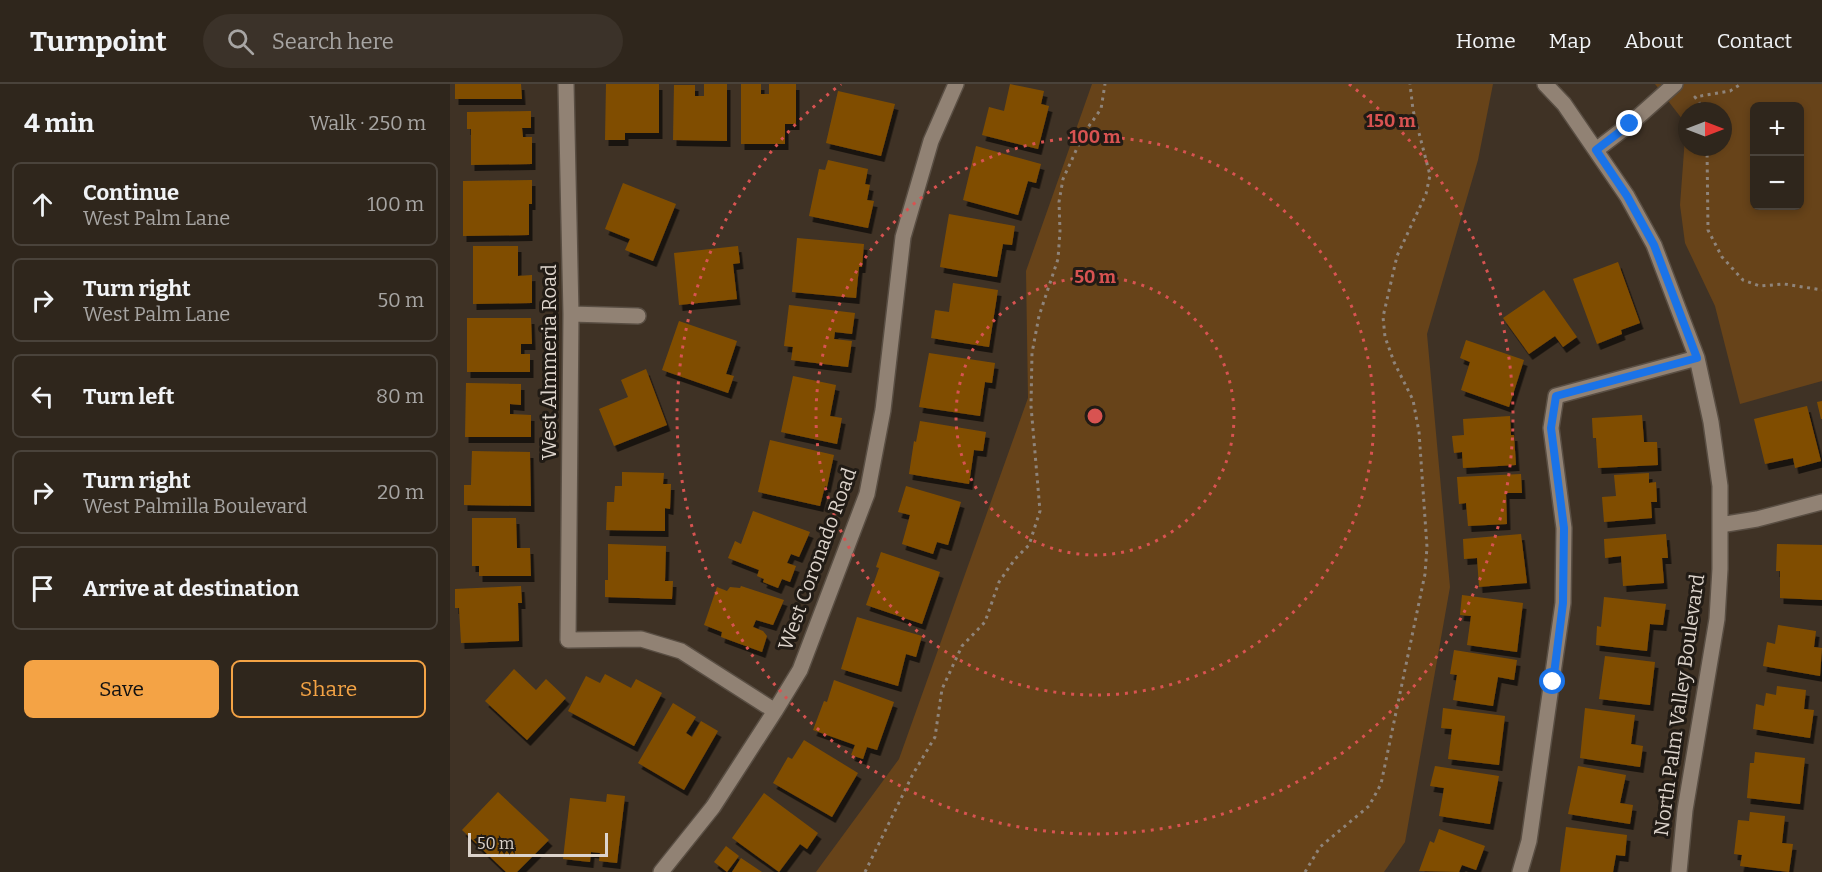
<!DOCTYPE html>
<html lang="en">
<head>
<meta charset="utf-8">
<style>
	:root { --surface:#2f261c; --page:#3b3229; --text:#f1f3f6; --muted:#a7a5a3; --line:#4a433b; --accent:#f4a345 }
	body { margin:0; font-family:Bitter,serif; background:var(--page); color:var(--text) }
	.controls { position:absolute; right:18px; top:18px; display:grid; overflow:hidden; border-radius:9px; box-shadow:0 3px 9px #0003 }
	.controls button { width:54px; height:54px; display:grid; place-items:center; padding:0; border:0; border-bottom:2px solid var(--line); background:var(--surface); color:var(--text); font:30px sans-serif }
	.compass { position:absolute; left:1228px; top:18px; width:54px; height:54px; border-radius:50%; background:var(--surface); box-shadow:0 3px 9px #0003; rotate:90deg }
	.scale { position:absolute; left:18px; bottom:15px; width:140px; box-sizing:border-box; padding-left:6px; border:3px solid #ddd4cc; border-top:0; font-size:16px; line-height:21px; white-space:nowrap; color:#ddd4cc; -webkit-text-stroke:4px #211b15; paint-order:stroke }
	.stop { position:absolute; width:18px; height:18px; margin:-14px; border:4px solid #1a73e8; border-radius:50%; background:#fff }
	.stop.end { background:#1a73e8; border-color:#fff; box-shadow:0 2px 6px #0008 }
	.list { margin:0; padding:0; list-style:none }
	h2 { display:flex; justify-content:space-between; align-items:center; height:78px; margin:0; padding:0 24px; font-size:26px }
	h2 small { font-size:20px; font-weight:400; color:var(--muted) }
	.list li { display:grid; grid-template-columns:39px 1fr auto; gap:18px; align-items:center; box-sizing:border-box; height:84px; margin:0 12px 12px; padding:0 12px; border:2px solid var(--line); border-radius:9px }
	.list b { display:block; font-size:22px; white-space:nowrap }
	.list p { margin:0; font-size:20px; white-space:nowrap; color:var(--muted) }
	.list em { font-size:20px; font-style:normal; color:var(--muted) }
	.actions { display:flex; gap:12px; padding:18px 24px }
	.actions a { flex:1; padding:14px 0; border:2px solid var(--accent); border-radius:9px; text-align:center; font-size:21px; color:var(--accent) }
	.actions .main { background:var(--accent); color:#111 }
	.icon { flex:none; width:33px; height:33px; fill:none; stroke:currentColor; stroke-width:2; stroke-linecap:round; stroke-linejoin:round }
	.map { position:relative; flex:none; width:1372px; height:788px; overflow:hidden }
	header { display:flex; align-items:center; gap:36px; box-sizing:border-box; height:84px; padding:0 30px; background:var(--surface); border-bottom:2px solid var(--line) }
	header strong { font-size:28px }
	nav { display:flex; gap:33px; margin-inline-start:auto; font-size:21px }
	.search { width:420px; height:54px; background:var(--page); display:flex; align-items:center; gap:15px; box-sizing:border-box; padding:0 21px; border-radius:33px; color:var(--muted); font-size:22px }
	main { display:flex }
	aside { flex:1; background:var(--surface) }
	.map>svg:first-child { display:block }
	.green { fill:#674319; fill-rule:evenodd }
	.building { fill:#804e06; filter:url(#shadow) }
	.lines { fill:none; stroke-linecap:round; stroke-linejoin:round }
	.minor-casing { stroke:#594e43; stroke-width:18 }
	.path { stroke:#8f847a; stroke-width:3; stroke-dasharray:3 4.5; stroke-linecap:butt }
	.minor { stroke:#918274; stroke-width:15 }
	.route { stroke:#1a73e8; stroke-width:8 }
	.ring { fill:none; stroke:#d85351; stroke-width:3; stroke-dasharray:3 6 }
	.labels { text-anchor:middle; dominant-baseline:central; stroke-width:6; stroke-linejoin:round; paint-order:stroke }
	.street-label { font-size:20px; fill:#ddd4cc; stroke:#211b15 }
	.centre { fill:#d85351; stroke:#211b15; stroke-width:3 }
	.ring-label { font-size:18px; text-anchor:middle; font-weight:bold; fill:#d85351; stroke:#211b15; stroke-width:6; stroke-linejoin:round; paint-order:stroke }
</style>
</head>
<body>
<header>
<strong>Turnpoint</strong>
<div class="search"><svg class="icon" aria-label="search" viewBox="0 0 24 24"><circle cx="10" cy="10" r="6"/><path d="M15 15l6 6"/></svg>Search here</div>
<nav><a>Home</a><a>Map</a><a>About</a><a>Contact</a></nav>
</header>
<main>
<aside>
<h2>4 min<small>Walk · 250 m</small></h2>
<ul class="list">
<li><svg class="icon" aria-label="ahead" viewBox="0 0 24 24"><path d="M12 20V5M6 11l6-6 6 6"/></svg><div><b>Continue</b><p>West Palm Lane</p></div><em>100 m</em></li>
<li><svg class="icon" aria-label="right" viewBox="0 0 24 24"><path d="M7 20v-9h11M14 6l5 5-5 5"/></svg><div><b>Turn right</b><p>West Palm Lane</p></div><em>50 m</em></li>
<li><svg class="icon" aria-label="left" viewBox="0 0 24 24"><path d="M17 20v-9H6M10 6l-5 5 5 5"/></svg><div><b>Turn left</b></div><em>80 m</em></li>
<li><svg class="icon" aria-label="right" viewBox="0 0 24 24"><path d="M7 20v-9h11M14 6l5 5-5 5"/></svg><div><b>Turn right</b><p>West Palmilla Boulevard</p></div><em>20 m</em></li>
<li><svg class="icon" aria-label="arrive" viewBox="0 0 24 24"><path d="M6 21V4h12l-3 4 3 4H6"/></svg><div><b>Arrive at destination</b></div></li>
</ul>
<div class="actions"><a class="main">Save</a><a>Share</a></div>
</aside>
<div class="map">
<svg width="1372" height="788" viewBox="0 0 1372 788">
	<defs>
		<filter id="shadow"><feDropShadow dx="3.5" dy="6" stdDeviation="0" flood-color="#0009"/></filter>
	</defs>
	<rect width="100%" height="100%" fill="#3f3225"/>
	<path class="green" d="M642,0H1043L1028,76L977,250L1000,503L955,758L934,788H366L449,675L578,314L576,187Z
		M1205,0H1372V297L1290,320L1265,222L1235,159L1230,121L1236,40ZM1304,22H1350V122H1304ZM1237,27H1273V63H1237Z"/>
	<path class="building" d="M5,0H71L72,15H5Z
		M156,0H209V49H175V56H155Z
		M254,0H277V57L223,56L224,1H245V12H254Z
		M291,0H311V10H319V0H346V40H335V60H291Z
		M560,0L594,7L591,20L599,22L588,65L532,51L539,23L554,27Z
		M388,7L445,20L431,72L376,59Z
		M81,27V44H72L73,53H82V80L21,81V45H17V28Z
		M526,62L591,80L586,99L578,97L568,131L513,116Z
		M378,76L418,85L415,100L420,101L417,116L424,117L418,144L359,132L369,85L375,86Z
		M82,96V120H79V151L13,152V97Z
		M173,99L226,120L203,177L175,166L180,155L155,145Z
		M499,130L565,142L562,161L553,160L547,193L490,183Z
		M347,154L414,160L412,183H409L406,214L342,208Z
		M23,162H68V192L82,191V219L23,220Z
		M288,162L290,179L283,180L287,215L229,221L224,169Z
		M1168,178L1190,239L1171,246L1172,250L1147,260L1123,195Z
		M503,199L548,206L539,263L481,254L485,226L499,228Z
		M1094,206L1127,253L1113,263L1105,252L1079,270L1053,234Z
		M339,221L405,229L402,250L385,248L384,255L402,257L398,283L341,276L343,263L334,262Z
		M17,234H81L82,260H71V270H80V288H17Z
		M229,237L287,257L276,290L284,292L278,309L212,286Z
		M1016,256L1074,276L1059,323L1011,306L1020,278L1010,274Z
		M479,269L545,279L542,299L535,298L530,332L469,323Z
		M196,285L217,341L164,362L149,325L178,313L171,296Z
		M343,292L386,301L380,332L392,334L387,360L331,348Z
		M16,299L71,300V321L60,320V330L81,331V353H15Z
		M1372,317V335H1371L1367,318Z
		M1357,322L1371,377L1345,384L1343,374L1315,380L1304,335Z
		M1192,331L1194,358H1207L1208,381L1148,384L1146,354H1143L1142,334Z
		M1060,332L1061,351H1064L1066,381L1013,384L1012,368L1004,369L1002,352L1014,351L1013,335Z
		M470,337L536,348L533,367L524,366L519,400L459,390L464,357L466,358Z
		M320,356L384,371L377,403L375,402L370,422L308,408Z
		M22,367L80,368L81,422L14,421V401H21Z
		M172,388L214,389L213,400H221L220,425L215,424V447L156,446L157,418H164L165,402H172Z
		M1199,389V399L1206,398L1207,418H1201L1202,434L1154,438L1152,413L1166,412L1164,391Z
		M1071,390L1072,409H1056L1057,440L1018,442L1016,419L1009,420L1007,393Z
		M456,402L511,418L498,461L487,458L483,470L452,460L460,431L448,428Z
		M303,427L360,448L349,473L341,470L337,479L346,482L340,498L332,495L328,504L313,498L314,495L307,492L309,486L278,474L285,457L291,460Z
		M22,434H66L67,464H80L81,492H29V482H22Z
		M1071,450L1077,499L1029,503L1027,474L1014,475L1013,455Z
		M1216,450L1218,474H1212L1214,499L1173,502L1171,472L1155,474L1154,455Z
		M158,460L216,462L215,497H223L222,515L155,513V496H158Z
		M1327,460L1372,461V516L1330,514V487H1326Z
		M431,468L490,488L472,540L416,521L429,484L426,483Z
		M71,502L72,519H68L69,557L11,559L9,524H5V505Z
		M291,502L334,516L323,541L306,536L303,543L313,547L317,552L312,568L271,553L272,548L254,541L267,503L277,507L280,503L290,504Z
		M1012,511L1073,519L1067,568L1017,561L1021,532L1010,531Z
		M1154,513L1216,520L1213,541L1200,540L1197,567L1146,561L1147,542L1151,543Z
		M407,533L472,552L466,573L456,570L448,602L391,585Z
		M1328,541L1366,547L1364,563L1372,564L1370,592L1313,582L1317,558L1325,560Z
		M1004,566L1067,576L1064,596L1048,593L1043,622L1003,616L1007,591L1000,590Z
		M1155,572L1205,578L1200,621L1149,615Z
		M64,585L86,606L96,595L116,614L77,656L35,617Z
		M155,590L181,604L186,595L212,609L184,662L118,627L136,592L150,599Z
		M384,596L444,618L427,666L417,663L413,675L401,671L405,661L363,646L374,617L377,618Z
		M1327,602L1356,606L1354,625L1364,626L1360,654L1303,645L1306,620L1314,622L1316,609L1326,611Z
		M223,619L246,633L236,649L242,653L251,637L268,647L234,706L188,679Z
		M993,624L1055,632L1049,681L998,675L1002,645L991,644Z
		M1135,624L1185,631L1181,660L1193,662L1190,683L1130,674Z
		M354,656L408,689L382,733L323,699L338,673L342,675Z
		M1305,668L1355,674L1350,720L1297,714L1300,679H1304Z
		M985,682L1049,692L1040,740L989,732L994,704L980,702Z
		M1128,682L1176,691L1170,719L1183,721L1180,740L1118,730Z
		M48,708L99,756L67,788H56L12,746Z
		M314,709L368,749L357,765L350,760L329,788L282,754Z
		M157,710L175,712L167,779L149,777L150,769L141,768L140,778L113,775L120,714L156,718Z
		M1300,728L1335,732L1332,759L1343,760L1339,788L1290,782L1292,771L1284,770L1288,736L1299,737Z
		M1116,743L1177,751L1175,772L1166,771L1163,788H1110Z
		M989,745L1035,762L1026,786L1012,781L1009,788L969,787L980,757L984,759Z
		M276,762L289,772L277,788L264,778Z
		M291,774L312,788H282Z"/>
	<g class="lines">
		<g class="minor-casing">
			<path id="minor" d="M116,0L121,230L118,556L191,555L231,567L325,627
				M1095,0L1114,20L1177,112L1204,161L1247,274L1261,338L1270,402V485L1267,535L1235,726L1229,788
				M1146,66L1180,40L1225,0
				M121,230L188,232
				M1270,441L1307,435L1372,418
				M211,788L263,723L325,627L350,586L417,410L433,326L453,153L481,57L506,0
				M1070,788L1079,757L1113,519L1114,444L1101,344L1106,312L1247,274"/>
		</g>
		<path class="path" d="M1255,27L1245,13L1280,7L1291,0
			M1257,63L1258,146L1272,173L1293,196L1310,202L1334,200L1372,206
			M415,788L463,690L485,653L492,605L512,562L535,538L549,498L565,475L579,461L590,427L581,322L582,269L589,232L608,175L610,147L609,118L613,95L634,49L651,25L655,0
			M855,788L870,763L919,722L931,700L975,490L977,463L969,348L963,316L944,278L935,253L933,233L947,172L976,110L980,91L963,26L960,0"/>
		<use href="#minor" class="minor"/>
	</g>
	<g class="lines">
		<path class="route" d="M1103,598L1113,519L1114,444L1101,344L1106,312L1247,274L1204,161L1177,112L1146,66L1180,40"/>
	</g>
	<g class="ring">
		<circle cx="645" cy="332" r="139"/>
		<circle cx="645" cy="332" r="279"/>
		<path d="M899 0A418 418 0 1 1 391 0"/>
	</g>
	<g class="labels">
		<g class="street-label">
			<text transform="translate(99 278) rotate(-90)">West Almmeria Road</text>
			<text transform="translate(367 475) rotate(-70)">West Coronado Road</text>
			<text transform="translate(1229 621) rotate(-82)">North Palm Valley Boulevard</text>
		</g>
	</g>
	<circle cx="645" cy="332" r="9" class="centre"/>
	<g class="ring-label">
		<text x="941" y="43">150 m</text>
		<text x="645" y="59">100 m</text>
		<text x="645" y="199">50 m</text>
	</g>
</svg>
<div class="controls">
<button>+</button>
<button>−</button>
</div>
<svg class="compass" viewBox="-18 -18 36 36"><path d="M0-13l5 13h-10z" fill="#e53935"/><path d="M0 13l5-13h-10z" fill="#a7a5a3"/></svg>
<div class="scale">50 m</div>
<div class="stop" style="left:1103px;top:598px"></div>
<div class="stop end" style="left:1180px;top:40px"></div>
</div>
</main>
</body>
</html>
